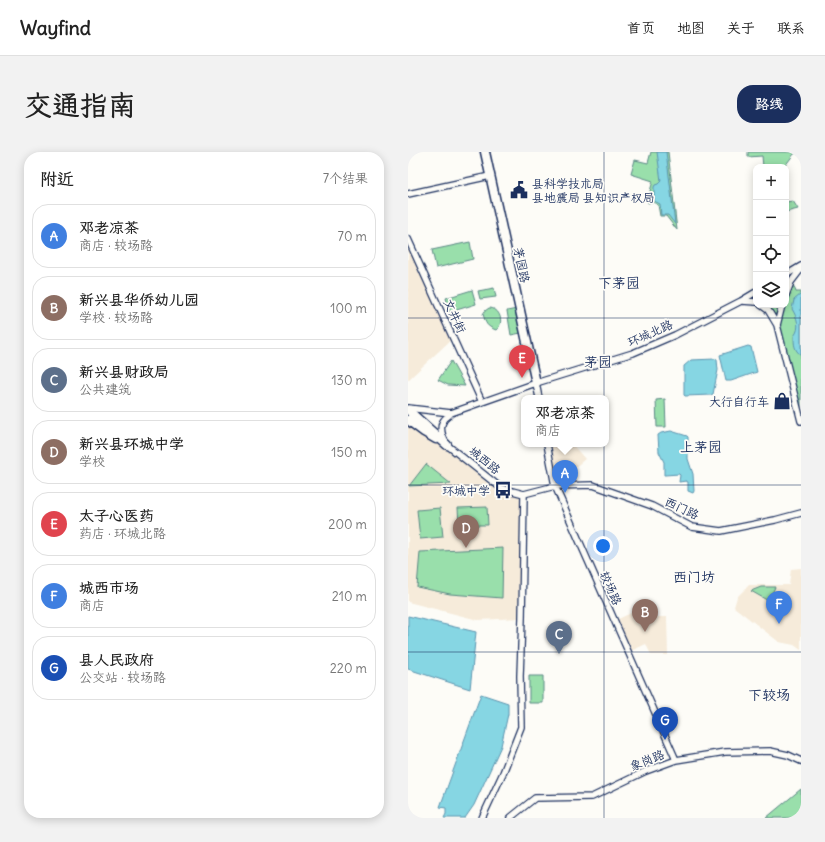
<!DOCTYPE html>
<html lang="zh">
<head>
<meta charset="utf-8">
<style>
	:root { --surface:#fff; --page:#f2f2f2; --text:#222; --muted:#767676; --line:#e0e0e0; --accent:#1b2f5e }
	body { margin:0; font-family:Delius,"LXGW WenKai TC",sans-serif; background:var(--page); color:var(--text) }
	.controls { position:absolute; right:12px; top:12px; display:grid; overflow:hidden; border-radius:8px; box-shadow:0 2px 10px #0003 }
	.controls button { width:36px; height:36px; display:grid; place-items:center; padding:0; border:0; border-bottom:1px solid var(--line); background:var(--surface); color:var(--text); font:20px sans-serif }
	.you { position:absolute; left:195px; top:394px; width:14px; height:14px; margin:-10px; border:3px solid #fff; border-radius:50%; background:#1a73e8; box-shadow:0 0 0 6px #1a73e833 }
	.badge { display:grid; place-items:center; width:26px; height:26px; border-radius:50%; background:var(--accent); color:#fff; font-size:13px; font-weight:700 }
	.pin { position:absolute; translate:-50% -33px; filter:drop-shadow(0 1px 2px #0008) }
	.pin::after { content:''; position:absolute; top:21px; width:14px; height:12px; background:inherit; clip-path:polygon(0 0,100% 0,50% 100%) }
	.popup { position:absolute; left:113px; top:243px; width:88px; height:52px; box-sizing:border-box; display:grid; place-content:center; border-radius:8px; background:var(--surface); filter:drop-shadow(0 1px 3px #0005); font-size:13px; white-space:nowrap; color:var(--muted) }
	.popup b { font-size:15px; color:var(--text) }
	.popup::after { content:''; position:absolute; left:50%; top:100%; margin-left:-8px; border:8px solid transparent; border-top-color:var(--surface) }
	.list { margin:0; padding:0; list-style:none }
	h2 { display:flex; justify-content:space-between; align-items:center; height:52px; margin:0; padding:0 16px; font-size:17px }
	h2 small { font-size:13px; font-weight:400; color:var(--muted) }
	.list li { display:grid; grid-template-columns:26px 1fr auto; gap:12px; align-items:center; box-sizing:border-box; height:64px; margin:0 8px 8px; padding:0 8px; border:1px solid var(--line); border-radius:16px }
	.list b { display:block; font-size:15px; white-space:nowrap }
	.list p { margin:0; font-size:13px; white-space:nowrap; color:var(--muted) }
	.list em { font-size:13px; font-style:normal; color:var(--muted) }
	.icon { flex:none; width:22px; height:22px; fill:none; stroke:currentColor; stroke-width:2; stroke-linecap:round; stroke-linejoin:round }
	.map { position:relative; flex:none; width:393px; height:666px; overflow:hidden; border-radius:16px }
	header { display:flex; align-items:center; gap:24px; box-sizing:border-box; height:56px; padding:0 20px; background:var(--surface); border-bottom:1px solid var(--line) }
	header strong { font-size:19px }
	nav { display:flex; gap:22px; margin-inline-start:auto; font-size:14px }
	.intro { display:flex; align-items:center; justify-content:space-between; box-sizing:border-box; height:96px; padding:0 24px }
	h1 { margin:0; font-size:28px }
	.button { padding:10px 18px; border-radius:16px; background:var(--accent); color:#fff; font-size:14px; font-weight:700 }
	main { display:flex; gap:24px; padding:0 24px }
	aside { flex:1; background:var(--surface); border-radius:16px; box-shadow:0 2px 10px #0003 }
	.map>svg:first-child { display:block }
	.built { fill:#f6ebda }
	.green { fill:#99dfab; stroke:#5a8784 }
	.water { fill:#86d6e3; stroke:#5b93ae }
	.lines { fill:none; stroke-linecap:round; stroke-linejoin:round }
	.street-casing { stroke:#1b2f5e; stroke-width:8 }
	.secondary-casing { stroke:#1b2f5e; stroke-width:11 }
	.street { stroke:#fdfcf7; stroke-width:5.5 }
	.secondary { stroke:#fdfcf7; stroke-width:8 }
	.grid { fill:none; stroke:#1b2f5e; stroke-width:1; stroke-opacity:0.55 }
	.labels { text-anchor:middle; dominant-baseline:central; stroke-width:3.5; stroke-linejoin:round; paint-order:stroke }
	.poi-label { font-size:12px; fill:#1b2f5e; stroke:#fdfcf7; text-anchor:end }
	.street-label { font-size:12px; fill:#1b2f5e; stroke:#fdfcf7 }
	.quarter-label { font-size:14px; fill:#1b2f5e; stroke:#fdfcf7 }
</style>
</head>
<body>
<header>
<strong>Wayfind</strong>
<nav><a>首页</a><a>地图</a><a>关于</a><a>联系</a></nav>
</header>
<div class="intro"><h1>交通指南</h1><a class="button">路线</a></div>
<main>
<aside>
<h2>附近<small>7个结果</small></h2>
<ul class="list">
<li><span class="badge" style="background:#3f7fe0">A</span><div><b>邓老凉茶</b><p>商店 · 较场路</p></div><em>70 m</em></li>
<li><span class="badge" style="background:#8d6e63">B</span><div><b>新兴县华侨幼儿园</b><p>学校 · 较场路</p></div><em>100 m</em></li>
<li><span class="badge" style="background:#5c6f8a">C</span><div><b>新兴县财政局</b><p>公共建筑</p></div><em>130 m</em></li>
<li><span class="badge" style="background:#8d6e63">D</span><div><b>新兴县环城中学</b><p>学校</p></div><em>150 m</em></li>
<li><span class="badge" style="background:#e0444e">E</span><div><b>太子心医药</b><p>药店 · 环城北路</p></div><em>200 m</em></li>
<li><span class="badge" style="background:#3f7fe0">F</span><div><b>城西市场</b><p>商店</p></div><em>210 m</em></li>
<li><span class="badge" style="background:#1a4fb4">G</span><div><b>县人民政府</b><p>公交站 · 较场路</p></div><em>220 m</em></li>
</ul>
</aside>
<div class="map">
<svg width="393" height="666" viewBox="0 0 393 666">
	<rect width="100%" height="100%" fill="#fdfcf7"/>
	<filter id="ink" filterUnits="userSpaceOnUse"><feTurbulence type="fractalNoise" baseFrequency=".025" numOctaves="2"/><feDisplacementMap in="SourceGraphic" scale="8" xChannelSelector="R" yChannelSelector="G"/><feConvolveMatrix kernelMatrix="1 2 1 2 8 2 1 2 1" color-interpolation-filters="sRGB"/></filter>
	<g filter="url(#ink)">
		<path class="built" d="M0,87L45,186L0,228Z
			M0,269L39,293L93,336L116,342L114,466L70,468L0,450Z
			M142,292H164L177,307L159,322L149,326Z
			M393,416V498L386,493L371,490L326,455L329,445L341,433H381L383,417Z
			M238,454L244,465H259L260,503H243L238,492L223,499L208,468Z"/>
		<path class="green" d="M243,0H260L269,78L258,64H252L250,53L245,50L240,51L239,49L245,29L223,22L227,8L240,11Z
			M340,0H391L386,2L376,15H355L354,4L340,5Z
			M385,49L390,57L378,60V50Z
			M62,90L65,107L28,116L24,98Z
			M384,130L388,140H393V262L369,173L374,153H378V143Z
			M86,136L88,145L72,147L70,139Z
			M64,138L68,152L42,160L38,146Z
			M360,153H371L367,165Z
			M81,156C92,156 97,171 88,178C78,174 78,172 75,162L77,159Z
			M109,157L113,181L103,183L99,159Z
			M43,209L57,234L40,233L30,228Z
			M257,247L258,275H249L248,248Z
			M18,312L43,332L1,334Z
			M79,355L80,373H51L50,356Z
			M32,356L35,385L12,387L9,358Z
			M95,396L94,446L42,442L9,435L12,400Z
			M353,435H367L362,446L373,452L371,455L343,439Z
			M121,524H135V551H121Z
			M393,637V666H358Z"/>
		<path class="water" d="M249,0H258L267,72L260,63H253L252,52L246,49V35L247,33L250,32L253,29Z
			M393,142V203C386,198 386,192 386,184C393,176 389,165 384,157L386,148Z
			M340,194L343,195L349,220L323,229H318L312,203Z
			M307,207L309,208L310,218L305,242L303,243L277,244L276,243V214L283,208Z
			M263,279L279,284L280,285V307L285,322L286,339L285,341L280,339V330L278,329L271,330L272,323L271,322L257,323H256V310L251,300L250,283L253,281Z
			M0,464L68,480L62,537L0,517Z
			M73,542L100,551V562L93,594L66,653L57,666H36L38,662V656L32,655Z"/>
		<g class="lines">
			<g class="street-casing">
				<path id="street" d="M0,42L82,24
					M0,87L74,250
					M378,123L393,114
					M378,143L383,130L393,117
					M334,149L348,150
					M353,153L360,158L369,173
					M374,153L369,173L393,269
					M128,231L131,246
					M0,256L43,261L128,231L225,201L267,183L333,149L348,140
					M43,261C41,264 37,266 36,268C30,276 35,286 39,293L93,336L116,342L147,334L185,333L244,354L284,375L313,379L367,368L393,361
					M139,292L147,334L268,608
					M74,666L95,621L113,575L112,524L114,466L116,342
					M102,666L127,646L184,645L238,619L268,608L317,600L362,599L380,603L393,609"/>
			</g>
			<g class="secondary-casing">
				<path id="secondary" d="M77,0L128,231
					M0,258L39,293
					M0,268L16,280L28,287"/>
			</g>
			<use href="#street" class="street"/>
			<use href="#secondary" class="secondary"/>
		</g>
	</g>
	<path class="grid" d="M196,0V666M0,166H393M0,333H393M0,500H393"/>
	<defs>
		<g id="civic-bare" transform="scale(1.38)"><path d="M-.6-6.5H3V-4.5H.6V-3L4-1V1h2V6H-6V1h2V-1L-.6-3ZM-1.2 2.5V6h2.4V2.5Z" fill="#1b2f5e" stroke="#fdfcf7" stroke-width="2.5" paint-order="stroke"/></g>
		<g id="shop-bare" transform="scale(1.38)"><path d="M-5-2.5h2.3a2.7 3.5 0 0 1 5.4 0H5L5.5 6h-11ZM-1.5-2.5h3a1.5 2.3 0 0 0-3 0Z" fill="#1b2f5e" stroke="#fdfcf7" stroke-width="2.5" paint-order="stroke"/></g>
		<g id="bus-bare" transform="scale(1.38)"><path d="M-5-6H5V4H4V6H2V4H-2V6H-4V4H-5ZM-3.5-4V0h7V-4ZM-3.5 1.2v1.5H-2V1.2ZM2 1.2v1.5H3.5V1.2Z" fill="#1b2f5e" stroke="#fdfcf7" stroke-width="2.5" paint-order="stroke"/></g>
	</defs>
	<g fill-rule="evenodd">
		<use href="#civic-bare" x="111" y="38"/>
		<use href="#shop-bare" x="374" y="249"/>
		<use href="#bus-bare" x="95" y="338"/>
	</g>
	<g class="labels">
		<g class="poi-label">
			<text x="124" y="31" text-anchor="start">县科学技术局<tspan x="124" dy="14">县地震局 县知识产权局</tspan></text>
			<text x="361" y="249">大行自行车</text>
			<text x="82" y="338">环城中学</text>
		</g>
		<g class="street-label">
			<text transform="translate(114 113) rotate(78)">茅园路</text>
			<text transform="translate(47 164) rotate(65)">文井街</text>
			<text transform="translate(242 181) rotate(-24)">环城北路</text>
			<text transform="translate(77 308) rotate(39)">城西路</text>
			<text transform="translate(274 356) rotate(25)">西门路</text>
			<text transform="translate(203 436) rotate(66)">较场路</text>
			<text transform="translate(239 608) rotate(-22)">象岗路</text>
		</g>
		<g class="quarter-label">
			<text x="211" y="131">下茅园</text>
			<text x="190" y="210">茅园</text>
			<text x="293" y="295">上茅园</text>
			<text x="286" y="425">西门坊</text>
			<text x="361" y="543">下较场</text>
		</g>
	</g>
</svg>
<div class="controls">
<button>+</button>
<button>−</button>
<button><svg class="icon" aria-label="locate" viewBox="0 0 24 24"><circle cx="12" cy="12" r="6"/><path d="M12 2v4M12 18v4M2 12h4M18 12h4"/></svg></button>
<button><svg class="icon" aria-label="layers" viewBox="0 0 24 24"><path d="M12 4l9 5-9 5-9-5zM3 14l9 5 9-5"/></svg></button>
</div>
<div class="you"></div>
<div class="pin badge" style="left:157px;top:341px;background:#3f7fe0">A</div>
<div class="popup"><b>邓老凉茶</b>商店</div>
<div class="pin badge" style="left:237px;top:480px;background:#8d6e63">B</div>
<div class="pin badge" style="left:151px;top:502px;background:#5c6f8a">C</div>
<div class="pin badge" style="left:58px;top:396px;background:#8d6e63">D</div>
<div class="pin badge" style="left:114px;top:226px;background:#e0444e">E</div>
<div class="pin badge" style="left:371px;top:472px;background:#3f7fe0">F</div>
<div class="pin badge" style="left:257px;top:588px;background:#1a4fb4">G</div>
</div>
</main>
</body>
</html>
